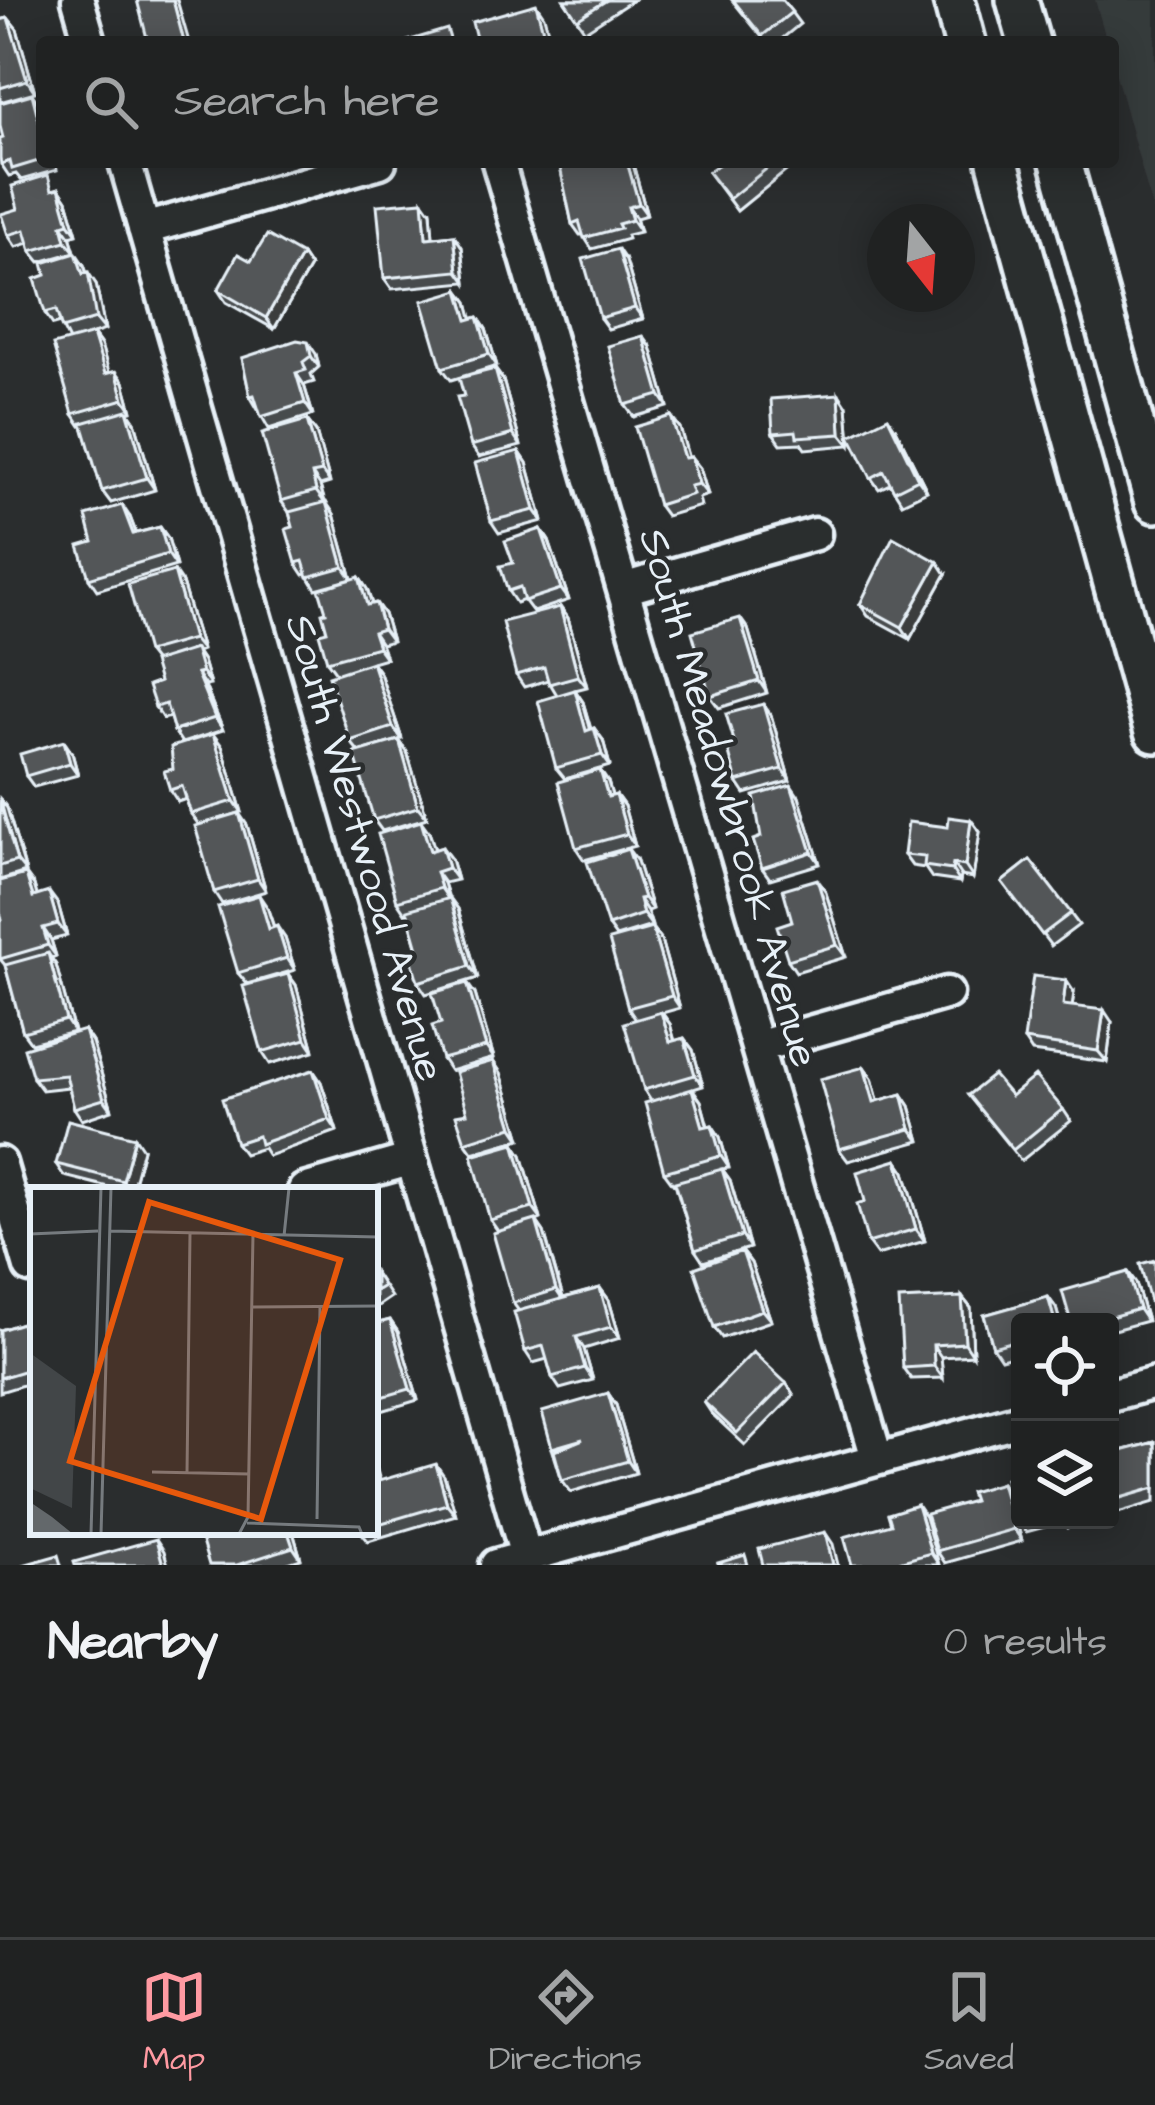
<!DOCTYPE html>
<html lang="en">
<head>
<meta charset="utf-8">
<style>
	:root { --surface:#202222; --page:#2d2f2f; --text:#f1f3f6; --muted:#a2a4a5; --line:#3d3f40; --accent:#ff9aa2 }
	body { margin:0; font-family:"Architects Daughter",sans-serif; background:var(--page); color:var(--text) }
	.controls { position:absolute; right:36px; bottom:36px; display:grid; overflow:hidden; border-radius:12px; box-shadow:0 6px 30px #0003 }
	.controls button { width:108px; height:108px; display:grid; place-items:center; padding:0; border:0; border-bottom:3px solid var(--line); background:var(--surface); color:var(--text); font:60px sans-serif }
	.compass { position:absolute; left:867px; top:204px; width:108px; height:108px; border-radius:50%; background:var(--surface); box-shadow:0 6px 30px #0003; rotate:163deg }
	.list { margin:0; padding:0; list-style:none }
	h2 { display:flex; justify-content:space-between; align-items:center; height:156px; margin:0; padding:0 48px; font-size:51px }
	h2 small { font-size:39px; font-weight:400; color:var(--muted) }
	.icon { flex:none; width:66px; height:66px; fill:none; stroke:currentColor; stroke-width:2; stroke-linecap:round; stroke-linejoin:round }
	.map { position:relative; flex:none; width:1155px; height:1565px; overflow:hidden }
	.search { position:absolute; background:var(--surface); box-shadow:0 6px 30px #0003; left:36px; right:36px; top:36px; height:132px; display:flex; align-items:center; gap:30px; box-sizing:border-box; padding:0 42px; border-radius:12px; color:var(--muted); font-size:45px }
	.sheet { height:372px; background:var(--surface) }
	nav { display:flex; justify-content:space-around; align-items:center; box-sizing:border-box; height:168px; border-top:3px solid var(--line); background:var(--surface); font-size:33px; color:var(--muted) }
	nav a { display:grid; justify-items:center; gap:6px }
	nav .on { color:var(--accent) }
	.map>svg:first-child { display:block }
	.built { fill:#363a3b }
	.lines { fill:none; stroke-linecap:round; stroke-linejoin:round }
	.minor-casing { stroke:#e8f1f8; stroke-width:39 }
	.major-casing { stroke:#e8f1f8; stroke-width:48 }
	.minor { stroke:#2a2d2e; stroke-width:30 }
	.major { stroke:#2a2d2e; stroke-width:39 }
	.wall { fill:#474b4d; stroke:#e8f1f8; stroke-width:3 }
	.shaded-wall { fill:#3a3d3e; stroke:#e8f1f8; stroke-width:3 }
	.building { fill:#535759; stroke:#e8f1f8; stroke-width:3 }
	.labels { text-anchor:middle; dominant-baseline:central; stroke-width:9; stroke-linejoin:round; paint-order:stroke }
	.street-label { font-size:42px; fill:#e8f1f8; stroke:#2a2d2e }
	.inset-road { fill:none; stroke:#767b7f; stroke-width:3 }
	.view { fill:#e8590c; fill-opacity:0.15; stroke:#e8590c; stroke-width:6 }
	.inset-edge { fill:none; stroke:#e8f1f8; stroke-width:6 }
</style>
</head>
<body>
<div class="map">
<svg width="1155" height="1565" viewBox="0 0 1155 1565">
	<rect width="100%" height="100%" fill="#2a2d2e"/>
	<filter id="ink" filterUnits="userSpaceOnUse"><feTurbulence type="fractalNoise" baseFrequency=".00833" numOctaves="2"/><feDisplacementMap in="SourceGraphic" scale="24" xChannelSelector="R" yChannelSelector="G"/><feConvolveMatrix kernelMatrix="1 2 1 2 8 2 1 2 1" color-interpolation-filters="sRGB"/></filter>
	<g filter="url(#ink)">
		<path class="built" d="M1095,0H1155V218L1113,64V42H1107Z"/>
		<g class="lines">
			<g class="minor-casing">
				<path id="minor" d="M78,0L90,42
					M125,162L526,1556
					M498,162L877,1458
					M144,229L380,162
					M623,589L815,534
					M757,1047L947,993
					M0,1163L30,1267
					M304,1190L409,1160
					M1110,1395L1155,1383
					M496,1565L1020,1420"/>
			</g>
			<g class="major-casing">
				<path id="major" d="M954,0L965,42
					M1017,0L1029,42
					M998,162L1155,732
					M1061,162L1155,502"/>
			</g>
			<use href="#minor" class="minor"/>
			<use href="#major" class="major"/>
		</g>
		<path class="wall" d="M564,0H633L585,31Z
			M732,0H782L800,24L778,42H766Z
			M8,18L17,29L35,92L0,102V20Z
			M32,94L40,106L42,115V162H55L57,170L21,180L16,174L9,176L1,164L3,138Z
			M559,162H630L634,168L647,215L636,218L640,232L627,235L628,239L592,249L583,235H580L572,224Z
			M722,162H786L790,168L737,211L708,172Z
			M59,188L67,200L77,234L70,236L75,252L40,262L31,251L29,243L16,247L8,235L18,209Z
			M431,212L433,237L454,235L462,247L466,282L392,289L384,278Z
			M302,255L310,267L274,329L226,302L218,290L251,261Z
			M626,261L643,319L608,329L600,318Z
			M84,265L87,273L96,284L105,330L93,334L101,345L109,373L124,382L132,411L128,412L135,422L155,490L111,503L102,491L83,425L81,426L73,414L69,341L60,323L53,325L45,313Z
			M459,290L468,302L472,319L478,317L486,329L497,366L451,380L442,368Z
			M651,347L668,407L634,417L625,405Z
			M316,354L319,367L311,374L314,382L304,385L313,415L269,429L250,396L242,358Z
			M495,369L503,380L521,446L479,457L471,446L464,396Z
			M847,406L850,445L805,449L801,443L781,444L773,433Z
			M671,416L680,428L688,457H691L700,468L708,495L699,498L701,506L666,516L658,505Z
			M307,420L316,432L330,483L320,486L325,502L334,514L352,579L316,589L307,574L304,575L296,563L293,527L289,512L281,501Z
			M896,429L927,491L902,503L890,484L879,489L871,478Z
			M519,451L527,463L543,521L499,533L491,521Z
			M130,517L136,533L160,527L168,538L176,566L97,590L89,578L93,542Z
			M541,529L549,541L569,600L533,612L524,600L516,603L508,591L513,563Z
			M946,574L910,639L868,616L860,604Z
			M359,577L367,589L372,604L376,603L384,614L392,641L381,644L386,658L372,662L380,673L402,739L365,750L399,740L407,752L427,818L382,831L374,820L359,752L350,741L336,673L327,661L326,612Z
			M182,583L202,650L197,652L203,661L210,685L205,686L223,730L182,743L174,731L170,717L163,719L155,707L159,682L154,661L147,652Z
			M560,607L568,618L587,687L575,690L583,702L591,729L594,728L603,740L610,766L565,779L556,768L557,695L548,680L524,687L516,675Z
			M748,629L767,693L719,708L710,696Z
			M771,715L790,781L745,794L737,782L735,744Z
			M222,746L242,812L211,822L247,825L266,891L222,904L214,892L199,825L191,814L186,799L178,802L170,790L173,769Z
			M72,753L78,775L34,787L26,776Z
			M608,782L612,796L616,795L624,806L635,846L584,860L576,848Z
			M799,797L820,864L770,879L762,868Z
			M0,799L7,808L26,872L0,880Z
			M971,820L980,832L973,878L961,876L960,882L932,878L925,868L912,866L904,855L948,827Z
			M429,832L435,849L451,859L457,880L444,883L449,898L458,909L478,978L426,994L418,982L419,952L407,912L405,913L397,901Z
			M1030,860L1079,925L1051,946L1002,882Z
			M637,861L652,909L647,911L652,926L616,937L608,926Z
			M34,885L37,896L58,904L67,936L51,940L56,956L51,958L56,965L74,1032L31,1043L23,1032L5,965L0,959Z
			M825,890L846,957L796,972L788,960L792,921Z
			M267,907L274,927L285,938L295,970L247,984L238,973Z
			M652,928L661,940L680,1008L662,1013L670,1024L675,1041L684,1038L693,1050L703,1086L693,1089L701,1101L708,1126L712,1125L720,1137L729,1168L722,1169L730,1180L750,1248L703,1262L695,1250L675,1183L673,1184L664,1172L651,1101L644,1090L636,1020L628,1008Z
			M288,974L296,985L314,1051L270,1064L262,1052Z
			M1074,992L1072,1006L1112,1022L1107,1062L1032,1052L1024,1040Z
			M475,994L494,1058L450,1071L442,1059L441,1023Z
			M84,1030L92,1042L112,1110L82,1120L74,1108L69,1087L42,1090L33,1078Z
			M493,1061L501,1073L521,1139L473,1153L465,1142L467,1113Z
			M864,1067L872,1078L878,1101L902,1094L910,1106L920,1141L848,1161L839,1149Z
			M313,1070L321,1082L337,1131L268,1156L263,1148L244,1154L236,1143Z
			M968,1095L1011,1096L1063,1109L1071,1121L1021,1161Z
			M514,1143L522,1155L541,1219L536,1221L544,1232L563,1298L600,1288L609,1300L620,1338L584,1349L593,1380L560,1389L552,1377L547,1359L533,1363L525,1351L519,1311L513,1303L498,1231L490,1220Z
			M143,1149L132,1190H120L64,1176L56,1164Z
			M897,1160L905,1172L925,1241L877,1255L868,1243L865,1201Z
			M742,1251L751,1263L771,1321L722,1338L714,1327Z
			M1128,1272L1136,1283L1147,1321L1110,1331V1322H1071Z
			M375,1273L391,1297L375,1308Z
			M962,1297L971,1308L973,1355L941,1357L943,1378L911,1379L903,1368Z
			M1048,1297L1056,1308L1060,1322H1020V1354L1001,1359L993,1347L984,1315Z
			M390,1320L398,1332L418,1400L375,1413V1324Z
			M22,1323L30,1335L33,1346V1382L0,1392V1330Z
			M786,1383L794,1395L745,1445L712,1414L704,1402Z
			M608,1393L616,1405L636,1473L571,1492L562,1480L552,1448Z
			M1155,1442V1502L1111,1515L1110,1454Z
			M375,1463L380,1481L444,1476L456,1515L368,1541L361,1532H375Z
			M1001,1483L1009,1495L1022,1541L945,1563L937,1551L973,1501Z
			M925,1517L939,1565H852Z
			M1095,1520L1067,1528L1063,1522L1026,1532L1018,1521Z
			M293,1532L301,1559L282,1565H209Z"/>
		<path class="shaded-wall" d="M173,0H177L189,42H184Z
			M536,4L544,16L551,42H548L545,39Z
			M8,18L17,29L35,92L27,80Z
			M32,94L40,106L42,115V133Z
			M627,162H630L634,168L647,215L639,204Z
			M59,188L67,200L77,234L69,223Z
			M423,201L431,212L434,250L426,238Z
			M628,207L636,218L640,232L632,220Z
			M62,225L70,236L75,252L66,241Z
			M454,235L462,247L466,282L458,271Z
			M618,249L626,261L643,319L635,308Z
			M76,253L84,265L89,281L88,272L96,284L105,330L96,319Z
			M302,255L310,267L274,329L266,318Z
			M459,290L468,302L476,332L468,320Z
			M478,317L486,329L497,366L489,354Z
			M93,334L101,345L113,386L105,374Z
			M643,336L651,347L668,407L660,395Z
			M308,342L316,354L319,367L311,356Z
			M495,369L503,380L521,446L513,434Z
			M116,371L124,382L132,411L124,399Z
			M296,373L304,385L313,415L305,403Z
			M839,394L847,406L850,445L841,434Z
			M127,410L135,422L155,490L147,478Z
			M671,416L680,428L692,470L684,458Z
			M888,417L896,429L927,491L918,479Z
			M307,420L316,432L330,483L322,472Z
			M519,451L527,463L543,521L535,510Z
			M691,457L700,468L708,495L699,484Z
			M312,474L320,486L325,503L316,491Z
			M326,502L334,514L352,579L344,567Z
			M122,505L130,517L141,546L133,534Z
			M160,527L168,538L176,566L168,554Z
			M541,529L549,541L569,600L561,589Z
			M938,562L946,574L910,639L902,627Z
			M174,571L182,583L202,650L193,639Z
			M359,577L367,589L376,617L367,605Z
			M376,603L384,614L392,641L383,629Z
			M560,607L568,618L587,687L578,676Z
			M740,618L748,629L767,693L759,681Z
			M373,632L381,644L386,658L378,647Z
			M195,649L203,661L210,685L202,673Z
			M372,662L380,673L402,739L393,727Z
			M197,674L205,686L223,730L215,718Z
			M575,690L583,702L594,742L586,731Z
			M763,704L771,715L790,781L782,769Z
			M594,728L603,740L610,766L602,755Z
			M213,734L222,746L242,812L234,801Z
			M399,740L407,752L427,818L418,807Z
			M64,741L72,753L78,775L70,763Z
			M600,770L608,782L616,809L608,797Z
			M791,785L799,797L820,864L812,852Z
			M616,795L624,806L635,846L627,834Z
			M0,799L7,808L26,872L17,861Z
			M239,813L247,825L266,891L258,879Z
			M971,820L980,832L973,878L965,866Z
			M421,821L429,832L439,862L430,851Z
			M442,847L451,859L457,880L448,868Z
			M628,849L637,861L652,909L644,898Z
			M953,864L961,876L960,882L952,870Z
			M436,872L444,883L449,900L441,888Z
			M26,874L34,885L41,909L33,897Z
			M817,879L825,890L846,957L837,945Z
			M49,892L58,904L67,936L58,924Z
			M259,895L267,907L278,940L269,929Z
			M450,898L458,909L478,978L470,966Z
			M639,899L647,911L652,926L643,914Z
			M277,926L285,938L295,970L287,958Z
			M43,928L51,940L56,956L48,945Z
			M652,928L661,940L680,1008L672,996Z
			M48,953L56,965L74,1032L66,1020Z
			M288,974L296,985L314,1051L306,1039Z
			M1066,980L1074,992L1071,1016L1063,1005Z
			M467,983L475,994L494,1058L486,1047Z
			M1104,1010L1112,1022L1107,1062L1098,1051Z
			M661,1012L670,1024L678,1054L670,1042Z
			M84,1030L92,1042L112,1110L104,1099Z
			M684,1038L693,1050L703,1086L695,1075Z
			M493,1061L501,1073L521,1139L513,1127Z
			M864,1067L872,1078L882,1114L874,1102Z
			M313,1070L321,1082L337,1131L329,1119Z
			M692,1089L701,1101L711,1139L703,1127Z
			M902,1094L910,1106L920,1141L911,1129Z
			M712,1125L720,1137L729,1168L721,1156Z
			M135,1137L143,1149L132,1190H129L123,1181Z
			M514,1143L522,1155L541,1219L533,1208Z
			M897,1160L905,1172L925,1241L916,1229Z
			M722,1169L730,1180L750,1248L742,1236Z
			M536,1220L544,1232L564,1302L556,1290Z
			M742,1251L751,1263L771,1321L762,1310Z
			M1128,1272L1136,1283L1147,1321L1139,1309Z
			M600,1288L609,1300L620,1338L611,1327Z
			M962,1297L971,1308L973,1355L965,1343Z
			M1048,1297L1056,1308L1060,1322H1055Z
			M390,1320L398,1332L418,1400L410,1389Z
			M22,1323L30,1335L33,1346V1364Z
			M576,1337L584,1349L593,1380L585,1368Z
			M933,1345L941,1357L943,1378L934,1366Z
			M608,1393L616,1405L636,1473L628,1461Z
			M436,1464L444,1476L456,1515L447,1504Z
			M1001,1483L1009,1495L1022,1541L1014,1529Z
			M917,1505L925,1517L939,1565L931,1553Z
			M288,1532H293L301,1559L293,1547Z
			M825,1532L833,1544L838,1565H833Z
			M156,1539L164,1551L168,1565H163Z"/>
		<path class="building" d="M137,0H173L184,42H148Z
			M564,0H607L577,19Z
			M733,0H782L792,12L762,36Z
			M536,4L545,39L533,42H477L472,22Z
			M8,18L27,80L0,88V20Z
			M447,29L451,42H404Z
			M32,94L42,133V160L12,169L10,161L1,164L0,159V139L3,138L0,126V103Z
			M559,162H627L639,204L628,207L632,220L618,224L620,228L584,238L579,221L572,224Z
			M722,162H775L729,199L708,172Z
			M48,175L52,190L59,188L69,223L62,225L66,241L31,251L25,230L8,235L1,214L18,209L12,186Z
			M423,201L426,238L454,235L458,271L384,278L377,205Z
			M267,235L302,255L266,318L218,290L238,254L251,261Z
			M618,249L635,308L600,318L583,259Z
			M76,253L83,274L88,272L96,319L62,329L56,310L45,313L35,279L46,275L43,263Z
			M459,290L468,320L478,317L489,354L442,368L422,301Z
			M93,334L105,374L116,371L124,399L73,414L53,345Z
			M643,336L660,395L625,405L608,346Z
			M297,340L308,342L311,356L303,362L306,370L296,373L305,403L261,417L254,395L250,396L242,358Z
			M495,369L513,434L471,446L457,397L464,396L459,378Z
			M839,394L841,434L797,437L796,431L773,433L771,399Z
			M127,410L147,478L102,491L82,423Z
			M671,416L684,458L691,457L699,484L690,486L693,494L658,505L635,427Z
			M888,417L918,479L894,491L884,471L871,478L850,436Z
			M307,420L322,472L312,474L316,491L281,501L262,433Z
			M519,451L535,510L491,521L475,463Z
			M326,502L344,567L308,577L303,561L296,563L286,529L293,527L289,512Z
			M122,505L133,534L160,527L168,554L89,578L79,546L93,542L86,516Z
			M541,529L561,589L524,601L520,587L508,591L500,566L513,563L505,541Z
			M893,537L938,562L902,627L860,604Z
			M174,571L193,639L147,652L128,584Z
			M359,577L367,605L376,603L383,629L373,632L378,647L327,661L319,633L327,631L322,613L326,612L319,589Z
			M560,607L578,676L549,684L544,667L516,675L502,622Z
			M740,618L759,681L710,696L692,632Z
			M195,649L202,673L197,674L215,718L174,731L166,704L155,707L148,686L159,682L153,662Z
			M372,662L393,727L350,741L329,676Z
			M575,690L586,731L594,728L602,755L556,768L538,701Z
			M763,704L782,769L737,782L727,746L735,744L726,714Z
			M213,734L234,801L191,814L182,786L170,790L164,771L173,769L171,747Z
			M399,740L418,807L374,820L354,753Z
			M64,741L70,763L26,776L20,754Z
			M600,770L608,797L616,795L627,834L576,848L558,782Z
			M791,785L812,852L762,868L753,840L761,837L754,796Z
			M0,802L17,861L0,866Z
			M239,813L258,879L214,892L195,826Z
			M949,817L971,820L965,866L953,864L952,870L924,866L925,857L904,855L908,822L948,827Z
			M421,821L430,851L442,847L448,868L436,872L441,888L397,901L378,834Z
			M628,849L644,898L639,899L643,914L608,926L587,862Z
			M1030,860L1071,913L1042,935L1002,882Z
			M26,874L33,897L49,892L58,924L43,928L48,945L0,959V921L2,919L0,912V881Z
			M817,879L837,945L788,960L777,926L792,921L783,889Z
			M259,895L269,929L277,926L287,958L238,973L218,907Z
			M450,898L470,966L418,982L410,954L419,952L407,910Z
			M652,928L672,996L628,1008L609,940Z
			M48,953L66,1020L23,1032L5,965Z
			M288,974L306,1039L262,1052L243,986Z
			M1033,976L1066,980L1063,1005L1104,1010L1098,1051L1024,1040Z
			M467,983L486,1047L442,1059L432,1026L441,1023L432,993Z
			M661,1012L670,1042L684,1038L695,1075L644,1090L624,1023Z
			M84,1030L104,1099L74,1108L66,1075L33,1078L24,1048Z
			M493,1061L513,1127L465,1142L456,1115L467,1113L455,1072Z
			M864,1067L874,1102L902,1094L911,1129L839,1149L820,1079Z
			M313,1070L329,1119L260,1144L258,1136L236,1143L222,1099Z
			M993,1075L1011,1096L1035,1076L1063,1109L1013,1150L968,1095Z
			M692,1089L703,1127L712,1125L721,1156L664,1172L645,1103Z
			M68,1120L135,1137L123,1181L56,1164Z
			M514,1143L533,1208L490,1220L472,1155Z
			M897,1160L916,1229L868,1243L857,1204L865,1201L857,1172Z
			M722,1169L742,1236L695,1250L675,1182Z
			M536,1220L556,1290L513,1303L493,1233Z
			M742,1251L762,1310L714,1327L694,1268Z
			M1155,1260V1308L1152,1309L1140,1264Z
			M1128,1272L1139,1309L1093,1322H1071L1062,1291Z
			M375,1273L383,1286L375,1291Z
			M600,1288L611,1327L576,1337L585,1368L552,1377L543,1346L525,1351L514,1312Z
			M962,1297L965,1343L933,1345L934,1366L903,1368L899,1300Z
			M1048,1297L1055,1322H1020V1346L1016,1348L1014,1341L993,1347L984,1315Z
			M390,1320L410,1389L375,1399V1324Z
			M22,1323L33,1368L0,1378V1330Z
			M753,1352L786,1383L737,1433L704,1402Z
			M608,1393L628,1461L562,1480L554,1451L583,1439L552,1448L542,1412Z
			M1155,1442V1488L1110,1501V1454Z
			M436,1464L447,1504L375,1525V1482Z
			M1020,1474V1520L1018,1521L1006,1478Z
			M1001,1483L1014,1529L937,1551L926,1514L973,1501L970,1492Z
			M917,1505L931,1553L888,1565H852L844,1537L891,1524L888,1514Z
			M199,1532H288L293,1547L237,1565H209Z
			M825,1532L833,1565H763L759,1549Z
			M156,1539L163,1565H75L74,1562Z
			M58,1555L61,1565H23Z
			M745,1555L748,1565H719L718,1563Z"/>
	</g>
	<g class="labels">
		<g class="street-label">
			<text transform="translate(728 798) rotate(74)">South Meadowbrook Avenue</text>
			<text transform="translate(364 848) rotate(74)">South Westwood Avenue</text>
		</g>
	</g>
	<g transform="translate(30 1187)">
		<rect width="348" height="348" fill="#2a2d2e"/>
		<path d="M0,166L46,199L42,321L0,301Z" fill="#424648"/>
		<path d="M0,315L22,330L43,347H0Z" fill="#63686b"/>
		<path class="inset-road" d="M81,44L348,50M0,47L68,44M254,49L259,1M222,120L348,119M122,285L219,287M157,286L160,47M287,332L290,121M217,336L329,340L332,347M61,347L71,1M71,347L81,1M209,347L218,330L223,48"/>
		<path class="view" d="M119,15L310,73L231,332L40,274Z"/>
		<rect width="348" height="348" class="inset-edge"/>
	</g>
</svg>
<div class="controls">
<button><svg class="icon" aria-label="locate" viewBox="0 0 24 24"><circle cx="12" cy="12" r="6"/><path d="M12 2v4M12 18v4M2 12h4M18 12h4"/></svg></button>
<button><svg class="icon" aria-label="layers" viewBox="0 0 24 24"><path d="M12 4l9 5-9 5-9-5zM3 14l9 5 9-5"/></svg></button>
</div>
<svg class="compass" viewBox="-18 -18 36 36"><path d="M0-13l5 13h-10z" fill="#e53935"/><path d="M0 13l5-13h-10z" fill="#a2a4a5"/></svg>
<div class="search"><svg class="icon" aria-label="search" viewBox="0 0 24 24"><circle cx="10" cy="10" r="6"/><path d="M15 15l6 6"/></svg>Search here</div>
</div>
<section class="sheet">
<h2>Nearby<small>0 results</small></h2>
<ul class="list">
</ul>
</section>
<nav>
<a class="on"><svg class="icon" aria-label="map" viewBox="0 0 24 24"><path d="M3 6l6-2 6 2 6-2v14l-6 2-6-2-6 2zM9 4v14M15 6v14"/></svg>Map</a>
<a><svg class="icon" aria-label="directions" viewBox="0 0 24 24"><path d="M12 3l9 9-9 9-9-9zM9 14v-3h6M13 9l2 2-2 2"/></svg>Directions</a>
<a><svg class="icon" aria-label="saved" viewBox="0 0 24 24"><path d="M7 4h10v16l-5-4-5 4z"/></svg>Saved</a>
</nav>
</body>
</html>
